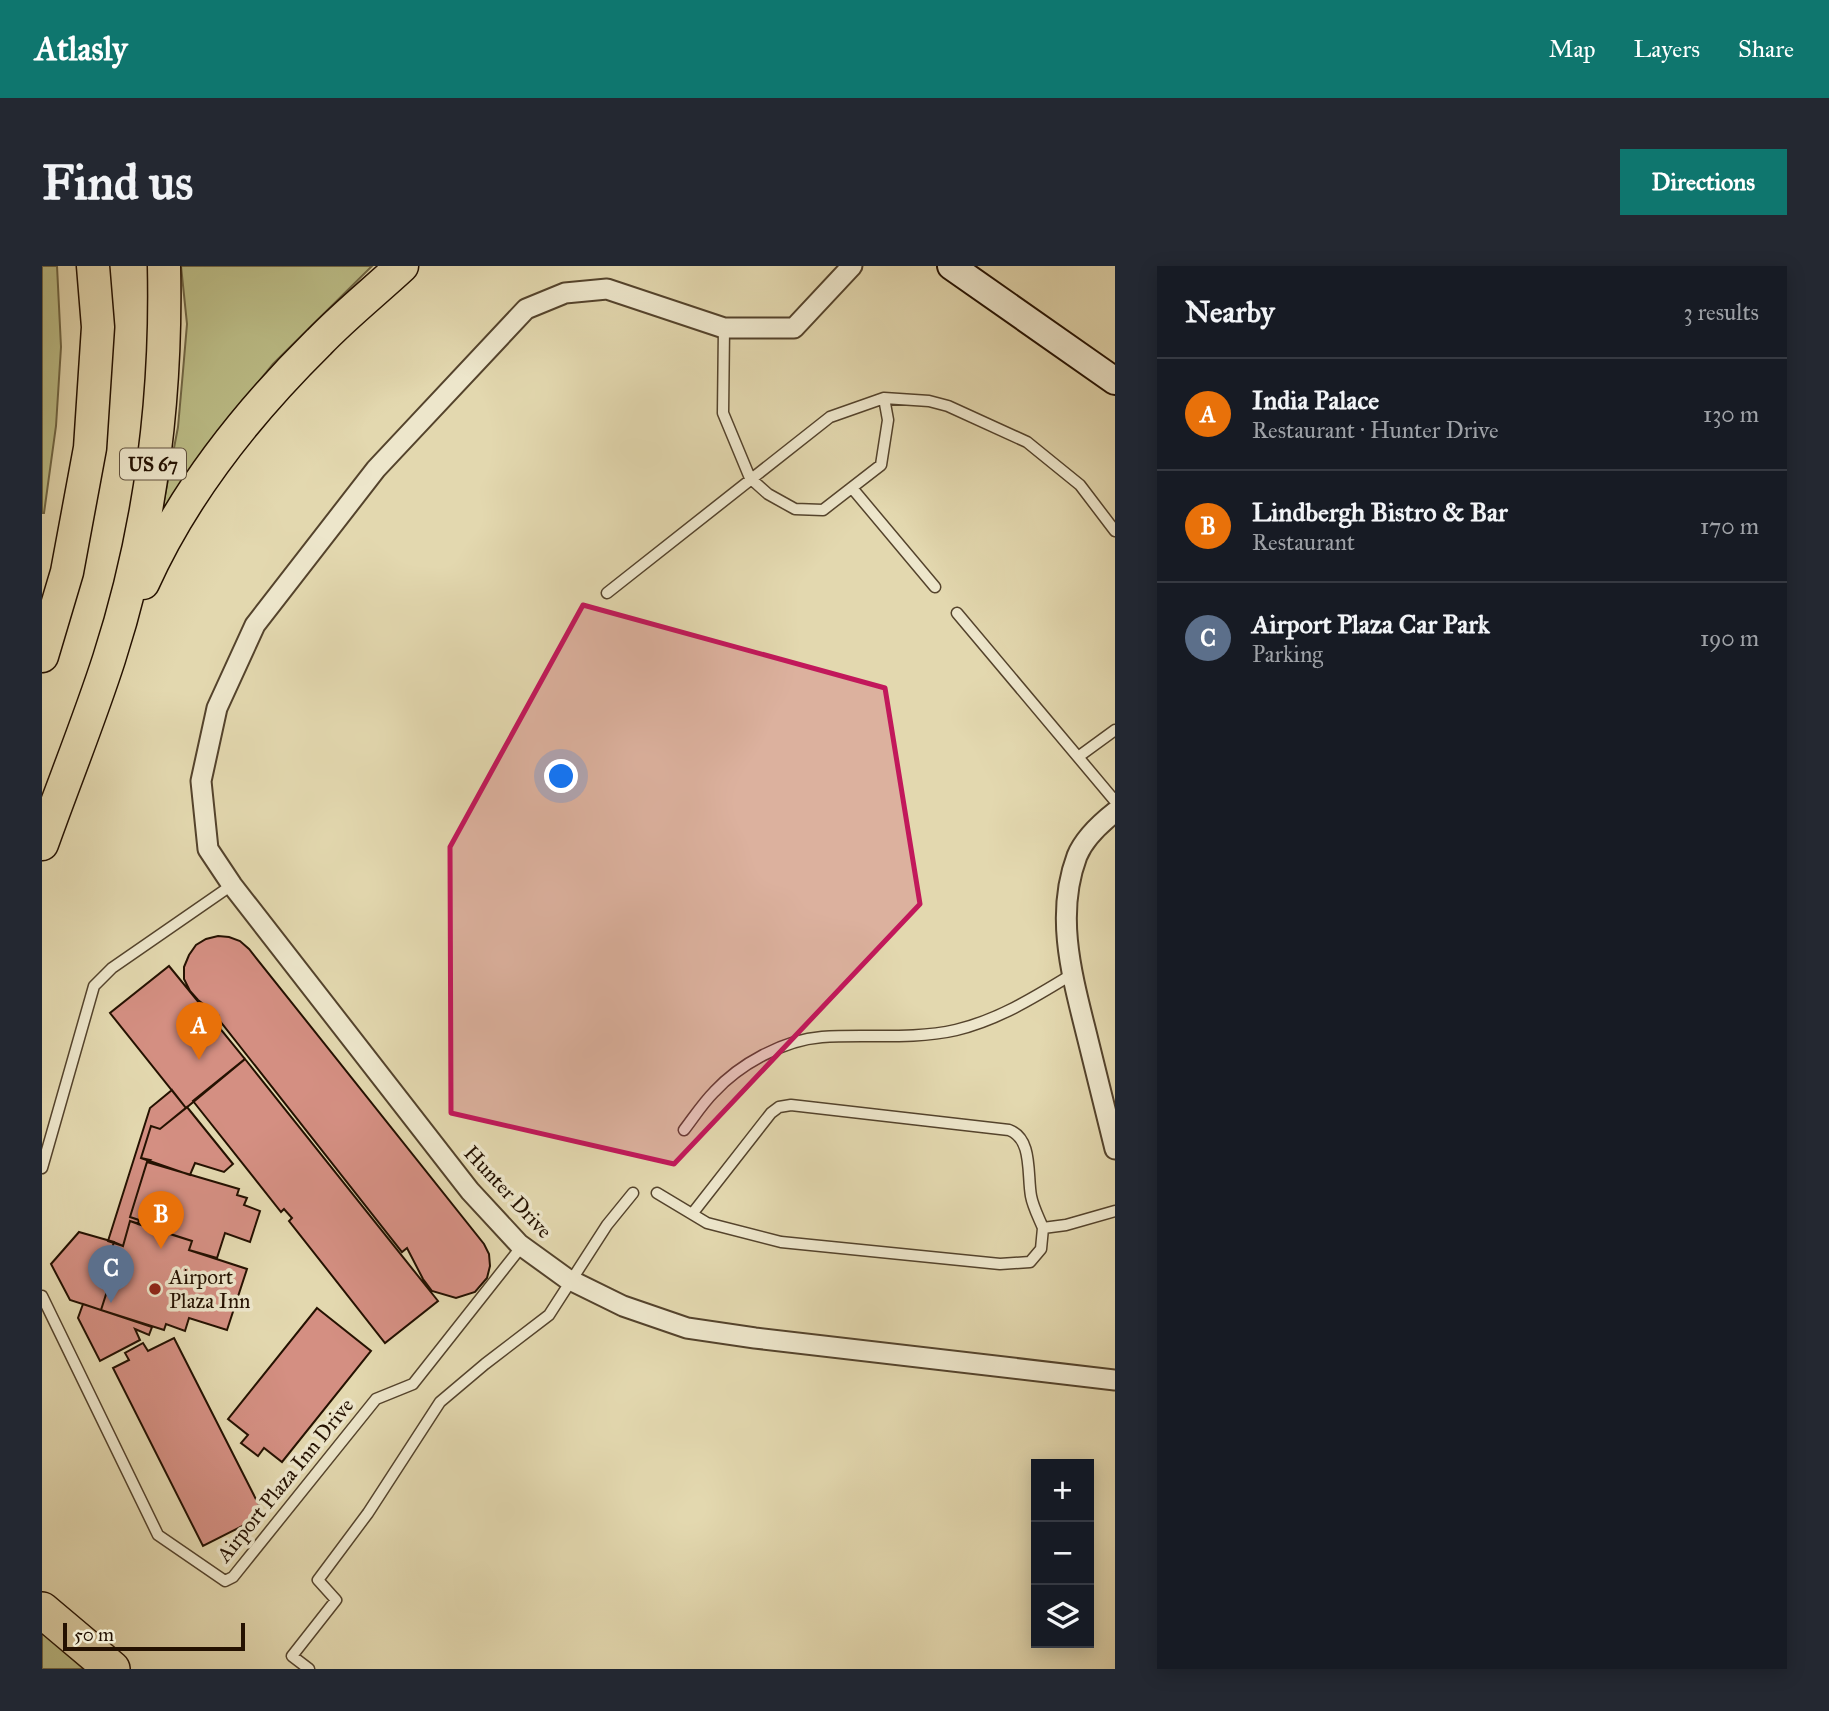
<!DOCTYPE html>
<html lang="en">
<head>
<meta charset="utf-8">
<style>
	:root { --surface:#171b24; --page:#242831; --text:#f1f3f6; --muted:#9ea1a6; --line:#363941; --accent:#0f766e }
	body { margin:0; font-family:"IM FELL Great Primer",serif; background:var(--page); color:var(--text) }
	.controls { position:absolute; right:21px; bottom:21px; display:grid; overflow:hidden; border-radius:0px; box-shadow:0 4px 18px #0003 }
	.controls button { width:63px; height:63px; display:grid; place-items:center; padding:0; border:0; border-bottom:2px solid var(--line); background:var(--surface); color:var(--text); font:35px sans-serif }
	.scale { position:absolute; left:21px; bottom:18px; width:182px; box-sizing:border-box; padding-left:7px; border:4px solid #241101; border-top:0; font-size:19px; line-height:24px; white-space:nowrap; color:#241101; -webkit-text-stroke:5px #ede6cb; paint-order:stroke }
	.you { position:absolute; left:520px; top:511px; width:24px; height:24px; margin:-18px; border:5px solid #fff; border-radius:50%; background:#1a73e8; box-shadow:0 0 0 10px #1a73e833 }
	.badge { display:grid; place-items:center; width:46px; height:46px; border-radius:50%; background:var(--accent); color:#fff; font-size:23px; font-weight:700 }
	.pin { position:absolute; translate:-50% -58px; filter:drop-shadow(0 2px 4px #0008) }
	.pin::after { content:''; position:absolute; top:37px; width:24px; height:21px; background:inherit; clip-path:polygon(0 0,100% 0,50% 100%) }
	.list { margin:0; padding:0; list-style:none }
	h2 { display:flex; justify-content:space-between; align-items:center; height:91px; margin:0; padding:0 28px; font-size:30px }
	h2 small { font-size:23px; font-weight:400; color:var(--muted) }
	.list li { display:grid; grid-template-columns:46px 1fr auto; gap:21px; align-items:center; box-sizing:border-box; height:112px; padding:0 28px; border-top:2px solid var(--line) }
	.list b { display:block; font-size:26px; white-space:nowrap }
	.list p { margin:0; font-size:23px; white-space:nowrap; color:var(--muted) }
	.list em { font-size:23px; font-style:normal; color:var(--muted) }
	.icon { flex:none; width:38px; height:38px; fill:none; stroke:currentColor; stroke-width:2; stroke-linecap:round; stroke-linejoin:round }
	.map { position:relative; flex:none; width:1073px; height:1403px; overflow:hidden; border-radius:0px }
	header { display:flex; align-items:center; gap:42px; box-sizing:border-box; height:98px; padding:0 35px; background:var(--accent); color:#fff }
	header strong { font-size:33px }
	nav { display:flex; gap:38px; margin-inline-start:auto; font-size:24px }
	.intro { display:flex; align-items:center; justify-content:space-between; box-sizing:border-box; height:168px; padding:0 42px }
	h1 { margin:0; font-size:49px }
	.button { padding:18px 32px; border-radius:0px; background:var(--accent); color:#fff; font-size:24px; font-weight:700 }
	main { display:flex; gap:42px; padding:0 42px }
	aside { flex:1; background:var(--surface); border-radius:0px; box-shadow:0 4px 18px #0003 }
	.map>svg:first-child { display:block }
	.green { fill:#bbbc86; stroke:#706644; stroke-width:2 }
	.building { fill:#d48f82; stroke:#241101; stroke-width:2 }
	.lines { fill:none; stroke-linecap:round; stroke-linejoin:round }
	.service-casing { stroke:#54432c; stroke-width:13 }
	.minor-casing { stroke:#54432c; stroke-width:23 }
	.secondary-casing { stroke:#241101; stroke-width:30 }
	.trunk-casing { stroke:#241101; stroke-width:35 }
	.motorway-casing { stroke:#241101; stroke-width:38 }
	.service { stroke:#ede6cb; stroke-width:10 }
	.minor { stroke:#ede6cb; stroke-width:19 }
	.secondary { stroke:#ede6cb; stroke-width:26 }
	.trunk { stroke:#e3d8af; stroke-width:32 }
	.motorway { stroke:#e3d8af; stroke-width:35 }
	.marked { fill:#c2185b; fill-opacity:0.2; stroke:#c2185b; stroke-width:5; stroke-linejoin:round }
	.poi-dot { fill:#8f2418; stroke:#ede6cb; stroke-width:2.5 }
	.labels { text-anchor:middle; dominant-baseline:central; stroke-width:7; stroke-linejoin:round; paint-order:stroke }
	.shield { fill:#ede6cb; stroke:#60513e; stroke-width:2 }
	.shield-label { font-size:19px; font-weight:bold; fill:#241101 }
	.street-label { font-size:21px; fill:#241101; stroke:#ede6cb }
	.poi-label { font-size:21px; fill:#241101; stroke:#ede6cb; text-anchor:start }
</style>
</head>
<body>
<header>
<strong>Atlasly</strong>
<nav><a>Map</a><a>Layers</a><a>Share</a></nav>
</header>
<div class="intro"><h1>Find us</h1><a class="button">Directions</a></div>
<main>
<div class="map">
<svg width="1073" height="1403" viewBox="0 0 1073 1403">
	<rect width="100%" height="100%" fill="#e3d8af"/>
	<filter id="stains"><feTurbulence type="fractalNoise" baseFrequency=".00286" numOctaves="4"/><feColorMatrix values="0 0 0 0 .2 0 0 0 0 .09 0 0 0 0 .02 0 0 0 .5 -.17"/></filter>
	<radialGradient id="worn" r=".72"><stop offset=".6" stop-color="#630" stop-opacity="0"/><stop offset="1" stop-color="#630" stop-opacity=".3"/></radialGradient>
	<path class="green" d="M0,0H15L19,81L14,160L2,247H0Z
		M139,0H330L231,98L189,150L128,246L120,245L136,161L141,105L145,58Z
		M0,1362L49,1403H0Z"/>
	<path class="building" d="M176,670L187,671L198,675L207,683L442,978L447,988L448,1000L445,1012L433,1026L414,1032L390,1025L381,1013L365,982L360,986L174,750L176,749L156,734L148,725L142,713V701L147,689L154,679L164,673Z
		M127,700L203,793L144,842L68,747Z
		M203,793L396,1035L343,1077L247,955L250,952L242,943L239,946L151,835Z
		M130,824L144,842L118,863L109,860L99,892L108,894L105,896L88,951L97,954L96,958L88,955L81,980L66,975L108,842Z
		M145,841L191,898L182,906L153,897L148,909L99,892L109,860L118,863Z
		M105,896L197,923L195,929L205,932L202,939L218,945L208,976L183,967L175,992L147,984L150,975L96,958L97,954L88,951Z
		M88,955L150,975L147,984L205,1003L185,1064L147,1052L143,1065L124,1058L122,1064L59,1044L66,1022L58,1019L72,976L81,980Z
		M37,966L72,976L58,1019L66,1022L59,1044L28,1034L9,998Z
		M41,1038L110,1061L107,1069L93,1063L98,1074L58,1095L36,1052Z
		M275,1042L329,1085L240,1196L222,1182L216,1190L199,1177L206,1169L186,1153Z
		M132,1072L222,1249L161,1280L71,1102L87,1094L83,1087L101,1077L106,1085Z"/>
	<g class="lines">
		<g class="service-casing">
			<path id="service" d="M682,62L681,147L708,212L726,228L753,243L781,244L839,199L846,154L842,132
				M810,222L893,321
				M565,327L788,151L842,132L887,135L906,140L985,176L1038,219L1073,265
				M915,347L1073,535
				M1036,491L1073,464
				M642,864C652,851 661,837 672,826C698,798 741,774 780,771C824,768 870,774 914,764C956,754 993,731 1029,709
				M0,902L52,720L70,702L190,619
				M615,927L665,957L739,976L958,998L988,996L999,983L1001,962L1024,959L1073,945
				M650,948L729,847L737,841L749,839L967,864C991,873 985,908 989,930C991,941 997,952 1001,962
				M0,1030L116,1269L183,1315L191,1311L334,1133L371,1118L480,980
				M267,1403L250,1390L294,1334L276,1314L326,1247L398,1136L443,1098L507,1049L565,959L591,927"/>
		</g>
		<g class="minor-casing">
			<path id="minor" d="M810,0L752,62H682L565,23L523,27L484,43L334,203L213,359L175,442L159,515L166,583L190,619L428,925L477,978L524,1012L581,1040L645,1062L713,1072L1073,1114
				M1073,546C1059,557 1042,573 1035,590C1012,651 1031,713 1046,774C1055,810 1064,846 1073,883"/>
		</g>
		<g class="secondary-casing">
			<path id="secondary" d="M909,0L1073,115"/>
		</g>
		<g class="trunk-casing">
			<path id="trunk" d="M101,317C142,226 206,146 277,76C303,49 333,25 360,0
				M0,390L25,306L48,182L56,61L51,0
				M0,578C22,516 47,455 67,393C108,266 125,133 122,0"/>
		</g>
		<g class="motorway-casing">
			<path id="motorway" d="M0,1344L70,1403"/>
		</g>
		<use href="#service" class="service"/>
		<use href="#minor" class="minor"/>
		<use href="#secondary" class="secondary"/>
		<use href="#trunk" class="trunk"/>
		<use href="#motorway" class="motorway"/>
	</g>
	<path class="marked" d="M541,339L843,422L878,638L632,898L409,847L408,581Z"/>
	<circle class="poi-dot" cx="113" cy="1023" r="7"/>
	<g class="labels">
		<rect class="shield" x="78" y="182.5" width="66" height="31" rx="5"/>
		<g class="shield-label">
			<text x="111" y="198">US 67</text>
		</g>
		<g class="street-label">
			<text transform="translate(466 926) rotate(47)">Hunter Drive</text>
			<text transform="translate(243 1214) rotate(-51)">Airport Plaza Inn Drive</text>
		</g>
		<g class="poi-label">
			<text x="127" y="1011">Airport<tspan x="127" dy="24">Plaza Inn</tspan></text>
		</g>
	</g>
	<rect width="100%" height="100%" filter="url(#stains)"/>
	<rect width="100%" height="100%" fill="url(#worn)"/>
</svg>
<div class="controls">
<button>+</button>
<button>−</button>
<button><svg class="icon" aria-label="layers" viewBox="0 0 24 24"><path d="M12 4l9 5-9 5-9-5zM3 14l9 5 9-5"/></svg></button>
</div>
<div class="scale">50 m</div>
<div class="you"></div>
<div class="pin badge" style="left:157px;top:794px;background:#e8710a">A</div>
<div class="pin badge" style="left:119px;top:983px;background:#e8710a">B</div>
<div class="pin badge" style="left:69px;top:1037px;background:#5c6f8a">C</div>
</div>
<aside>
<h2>Nearby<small>3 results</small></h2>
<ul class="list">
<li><span class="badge" style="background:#e8710a">A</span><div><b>India Palace</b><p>Restaurant · Hunter Drive</p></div><em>130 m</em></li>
<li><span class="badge" style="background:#e8710a">B</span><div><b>Lindbergh Bistro &amp; Bar</b><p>Restaurant</p></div><em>170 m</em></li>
<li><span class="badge" style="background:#5c6f8a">C</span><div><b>Airport Plaza Car Park</b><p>Parking</p></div><em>190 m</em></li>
</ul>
</aside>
</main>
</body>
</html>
